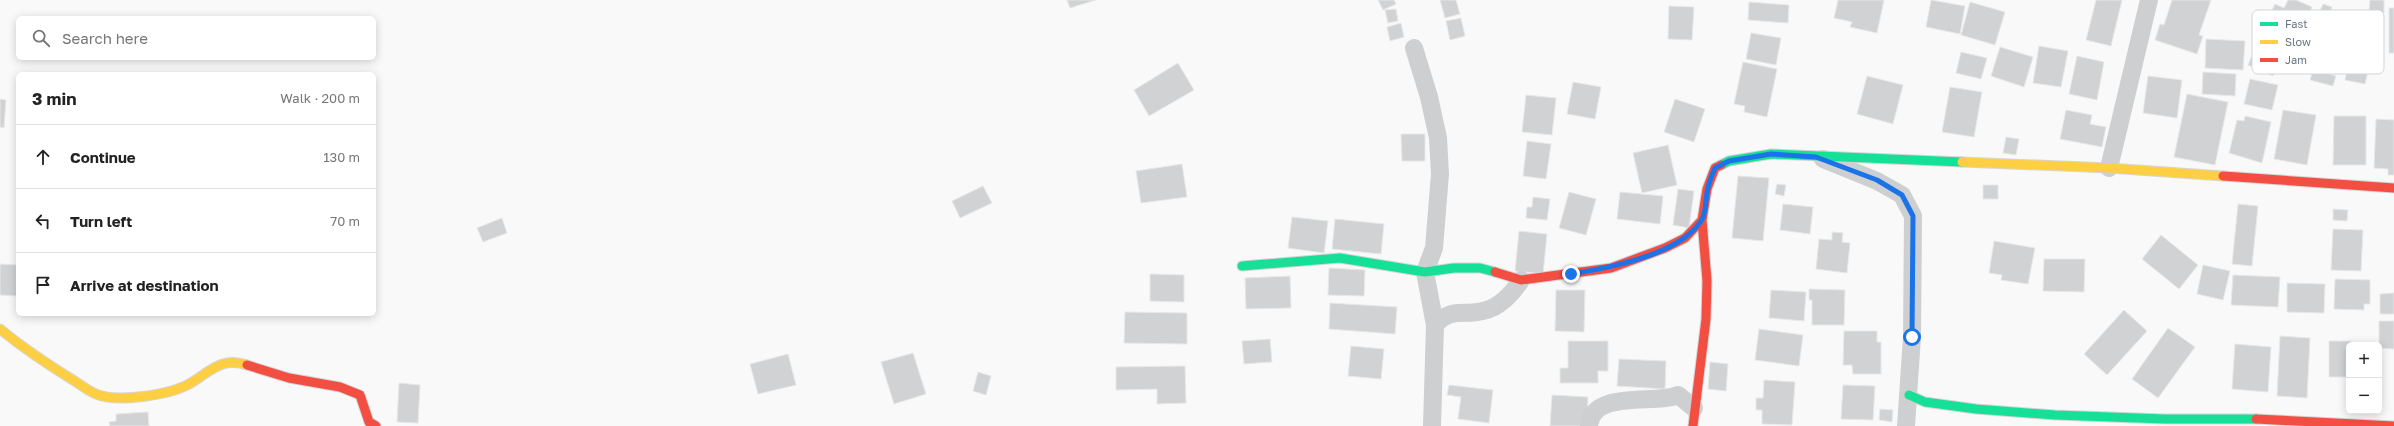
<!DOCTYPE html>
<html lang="en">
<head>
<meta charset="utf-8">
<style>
	:root { --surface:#fff; --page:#f2f2f2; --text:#222; --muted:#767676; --line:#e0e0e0 }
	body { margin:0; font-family:"Golos Text",sans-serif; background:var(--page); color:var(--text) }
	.controls { position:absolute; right:12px; bottom:12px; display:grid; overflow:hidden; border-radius:6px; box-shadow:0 2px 10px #0003 }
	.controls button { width:36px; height:36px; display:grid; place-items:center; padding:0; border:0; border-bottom:1px solid var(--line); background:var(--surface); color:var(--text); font:20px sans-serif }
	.stop { position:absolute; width:12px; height:12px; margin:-9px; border:3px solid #1a73e8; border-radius:50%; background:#fff }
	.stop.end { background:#1a73e8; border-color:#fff; box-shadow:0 1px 4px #0008 }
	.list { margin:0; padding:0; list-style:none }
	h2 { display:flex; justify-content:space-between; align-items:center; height:52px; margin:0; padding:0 16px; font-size:17px }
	h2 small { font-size:13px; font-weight:400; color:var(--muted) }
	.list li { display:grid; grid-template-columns:26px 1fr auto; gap:12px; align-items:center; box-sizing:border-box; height:64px; padding:0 16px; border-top:1px solid var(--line) }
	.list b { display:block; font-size:15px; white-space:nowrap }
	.list em { font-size:13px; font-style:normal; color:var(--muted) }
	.icon { flex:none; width:22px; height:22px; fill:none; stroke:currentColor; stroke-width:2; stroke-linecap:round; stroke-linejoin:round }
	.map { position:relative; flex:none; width:2394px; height:426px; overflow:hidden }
	.search { position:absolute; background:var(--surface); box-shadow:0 2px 10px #0003; left:16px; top:16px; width:360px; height:44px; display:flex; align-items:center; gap:10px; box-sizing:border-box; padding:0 14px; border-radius:6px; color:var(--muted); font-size:15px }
	.panel { position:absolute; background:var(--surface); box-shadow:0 2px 10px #0003; left:16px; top:72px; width:360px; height:244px; border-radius:6px }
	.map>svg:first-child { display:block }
	.building { fill:#d0d2d3; stroke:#e8e8e8 }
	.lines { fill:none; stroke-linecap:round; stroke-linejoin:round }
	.fast-casing { stroke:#d5d6d7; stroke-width:11 }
	.slow-casing { stroke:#d5d6d7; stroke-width:11 }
	.jam-casing { stroke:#d5d6d7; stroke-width:11 }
	.street { stroke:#cecfd0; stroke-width:18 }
	.fast { stroke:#16e098; stroke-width:9 }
	.slow { stroke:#ffcf43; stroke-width:9 }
	.jam { stroke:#f24e42; stroke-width:9 }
	.route { stroke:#1a73e8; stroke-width:5 }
	.key { fill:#fff; stroke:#d1d6da; stroke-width:1 }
	.key-label { font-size:11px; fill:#657683 }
</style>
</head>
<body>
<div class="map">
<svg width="2394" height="426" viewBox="0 0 2394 426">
	<rect width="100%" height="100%" fill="#f9f9f9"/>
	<path class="building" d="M1067,0H1096L1070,8Z
		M1378,0H1394L1396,4L1383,10Z
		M1440,0H1456L1460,14L1445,18Z
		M1838,0H1884L1877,33L1850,27L1852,22L1834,18Z
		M1931,0L1965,6L1960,34L1926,27Z
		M2096,0H2122L2111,46L2086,40Z
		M2172,0H2211L2199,35L2203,36L2197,54L2155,40L2160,24L2164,25Z
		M2288,0H2296L2312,7L2291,53L2259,38L2275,4L2284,8Z
		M2370,0H2384V13L2369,12Z
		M1749,2L1789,5L1788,23L1748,20Z
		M1970,2L2005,12L1995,45L1961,35Z
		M2323,4L2332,7L2323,28L2314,24Z
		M1669,6L1694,7L1692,40L1668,39Z
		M2389,8H2394V53H2389Z
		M1396,9L1398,21L1388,23L1385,10Z
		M1461,18L1465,36L1450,40L1446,21Z
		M1401,23L1404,37L1390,41L1387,27Z
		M2356,27L2377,31L2365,84L2345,80Z
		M1751,33L1781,38L1776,65L1746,59Z
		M2206,39L2245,41L2243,70L2205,68Z
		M2256,45L2282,55L2273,76L2248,65Z
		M2039,46L2068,51L2061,87L2033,83Z
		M2000,47L2033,57L2024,87L1991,76Z
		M1961,52L1987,58L1981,79L1956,73Z
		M2077,56L2104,62L2097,100L2069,94Z
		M1743,62L1777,69L1767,117L1744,112L1745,106L1734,104Z
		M1178,63L1194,90L1149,116L1134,90Z
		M2313,70L2336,76L2333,86L2310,80Z
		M2203,72L2236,74L2235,96L2202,94Z
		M1867,76L1903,85L1893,124L1857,114Z
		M2148,76L2182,80L2177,118L2143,113Z
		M2250,79L2278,85L2272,110L2244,104Z
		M1573,82L1601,87L1595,119L1567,114Z
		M1950,87L1982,92L1974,137L1942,132Z
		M2187,94L2228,102L2215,165L2174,157Z
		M1526,95L1556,98L1552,135L1522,132Z
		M0,99L6,100L4,128L0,127Z
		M1675,99L1705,109L1694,142L1664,132Z
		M2066,110L2092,115L2090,124L2106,127L2102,147L2060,139Z
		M2283,110L2316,115L2307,165L2274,159Z
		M2245,116L2271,122L2262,163L2229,153L2237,120L2244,121Z
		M2334,116H2366V165H2333Z
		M2376,119L2394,120V175H2388V169L2374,168Z
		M1401,134H1425V161H1402Z
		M2006,137L2019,139L2016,155L2003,153Z
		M1527,141L1551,144L1546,179L1523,176Z
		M1668,145L1677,185L1642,193L1633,153Z
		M1182,164L1187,197L1141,203L1136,171Z
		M1738,176L1769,178L1763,241L1732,238Z
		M1777,184L1786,185L1784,196L1775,194Z
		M1983,185H1998V199H1983Z
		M983,186L992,203L960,218L952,201Z
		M1678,189L1694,191L1689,228L1673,225Z
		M1569,192L1596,199L1586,235L1559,228Z
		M1620,192L1663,196L1660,224L1617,219Z
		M1533,197L1550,199L1547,220L1526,218L1527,207H1532Z
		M1783,204L1813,207L1810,234L1780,230Z
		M2238,204L2258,206L2252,266L2232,264Z
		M2333,209L2348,210L2347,221L2333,220Z
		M1292,217L1328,221L1324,253L1288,248Z
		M502,218L507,233L483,242L477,228Z
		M1335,219L1384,224L1381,254L1332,249Z
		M2333,229L2363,230L2361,271L2331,270Z
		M1519,231L1547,234L1543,274L1515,271Z
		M1832,232L1843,233L1842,242L1850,243L1847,273L1816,269L1819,239L1832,240Z
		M2161,235L2198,265L2179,289L2142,259Z
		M1994,241L2035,248L2028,284L2001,280L2002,275L1989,273Z
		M2044,259H2085L2084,292L2043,291Z
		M0,264L18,265V296L0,295Z
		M2203,265L2230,271L2223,300L2197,294Z
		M1329,268L1365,270L1364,296L1328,295Z
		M1150,274L1184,275V302L1150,301Z
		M2233,275L2280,277L2278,307L2231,305Z
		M1290,276L1291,308L1246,309L1245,278Z
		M2335,279L2370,280V304H2364V310L2334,309Z
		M2287,283L2325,284L2324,313L2287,312Z
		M1809,289L1845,290L1844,325H1812V300H1809Z
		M1556,290H1585L1584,332L1555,331Z
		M1771,290L1806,292L1804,321L1769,318Z
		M2394,293V314H2380V294Z
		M1330,303L1397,307L1395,334L1329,329Z
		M2124,310L2147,331L2107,375L2084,354Z
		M1125,312L1187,313V344L1124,343Z
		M2379,321H2394V349L2379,348Z
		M2168,328L2195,347L2158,398L2132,379Z
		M1759,329L1803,335L1799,366L1755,360Z
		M1844,331H1877V342H1881V374H1853L1852,365H1843Z
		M2280,336L2310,338L2307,398L2277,396Z
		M1270,339L1272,362L1244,364L1242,341Z
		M1568,341H1608V371H1598V383H1560V368H1568Z
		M2329,341H2351V345H2349V377H2329Z
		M2235,344L2271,347L2268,392L2232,389Z
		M1351,346L1384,349L1381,379L1348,376Z
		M913,353L926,394L894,404L881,362Z
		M788,354L796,385L758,394L750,364Z
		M1619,359L1666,361L1665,389L1617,386Z
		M1710,362L1728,364L1726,391L1708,389Z
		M1185,366L1186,403L1157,404V389L1116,390V367Z
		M978,372L991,376L986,395L973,391Z
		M1764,380L1795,382L1792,425L1762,424V410H1756V398H1763Z
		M399,383L420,385L418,423L397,422Z
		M1449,385L1493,390L1489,423L1458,419L1461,397L1447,395Z
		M1843,385L1875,386L1873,420L1841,419Z
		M1552,395L1588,397L1587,426H1550Z
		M1880,409L1893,410L1892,422L1879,420Z
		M148,412L149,426H110L109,422L116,421V414Z"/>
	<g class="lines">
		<g class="fast-casing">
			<path id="fast" d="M1721,165L1729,161L1771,154L1962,162
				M1242,266L1340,258L1425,272L1454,268H1480L1495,272
				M1909,395L1925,402L1976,409L2055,415L2165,419H2256"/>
		</g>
		<g class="slow-casing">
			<path id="slow" d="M1962,162L2109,168L2223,176
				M0,329C23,348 47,364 73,380C80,384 88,391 96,394C117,403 169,395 189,384C209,373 220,356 247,365"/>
		</g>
		<g class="jam-casing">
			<path id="jam" d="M2223,176L2394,188
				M1495,272L1521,280L1611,268L1665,248L1685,238L1702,220
				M247,365L289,378L340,387L360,395L369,422L376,426
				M2256,419L2394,426
				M1693,426L1706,319L1707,281L1702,220L1707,189L1715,168L1721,165"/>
		</g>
		<path class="street" d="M1414,48L1429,97L1438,138L1440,174L1434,248L1425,272L1435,325L1432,426
			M1823,159L1877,181L1902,195L1913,216L1912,337L1906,426
			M2109,168L2149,0
			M1435,325C1451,307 1463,316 1483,311C1499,308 1513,293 1521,280
			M1589,426C1592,389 1656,405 1678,395L1694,408"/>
		<use href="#fast" class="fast"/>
		<use href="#slow" class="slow"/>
		<use href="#jam" class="jam"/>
	</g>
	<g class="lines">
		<path class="route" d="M1571,274C1609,268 1679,255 1701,221C1707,213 1705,198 1708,188C1709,182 1712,175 1715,168L1729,161L1771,154L1816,157L1877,180L1902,195L1913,216L1912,337"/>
	</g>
	<rect x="2252" y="10" width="132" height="64" rx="6" class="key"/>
	<rect x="2260" y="22" width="18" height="4" fill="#16e098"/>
	<rect x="2260" y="40" width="18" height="4" fill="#ffcf43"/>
	<rect x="2260" y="58" width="18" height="4" fill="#f24e42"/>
	<g class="key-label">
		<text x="2285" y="28">Fast</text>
		<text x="2285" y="46">Slow</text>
		<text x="2285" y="64">Jam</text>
	</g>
</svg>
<div class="controls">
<button>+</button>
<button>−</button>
</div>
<div class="stop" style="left:1912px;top:337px"></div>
<div class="stop end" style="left:1571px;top:274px"></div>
<div class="search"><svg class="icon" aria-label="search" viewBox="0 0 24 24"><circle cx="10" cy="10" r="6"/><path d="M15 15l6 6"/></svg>Search here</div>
<section class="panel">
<h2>3 min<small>Walk · 200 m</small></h2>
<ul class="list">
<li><svg class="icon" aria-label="ahead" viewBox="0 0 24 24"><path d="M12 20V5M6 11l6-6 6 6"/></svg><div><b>Continue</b></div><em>130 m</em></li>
<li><svg class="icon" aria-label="left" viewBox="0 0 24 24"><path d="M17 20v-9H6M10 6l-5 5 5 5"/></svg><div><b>Turn left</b></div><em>70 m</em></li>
<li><svg class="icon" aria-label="arrive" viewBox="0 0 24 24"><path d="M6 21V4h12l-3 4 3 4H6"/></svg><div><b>Arrive at destination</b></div></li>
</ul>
</section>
</div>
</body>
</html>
